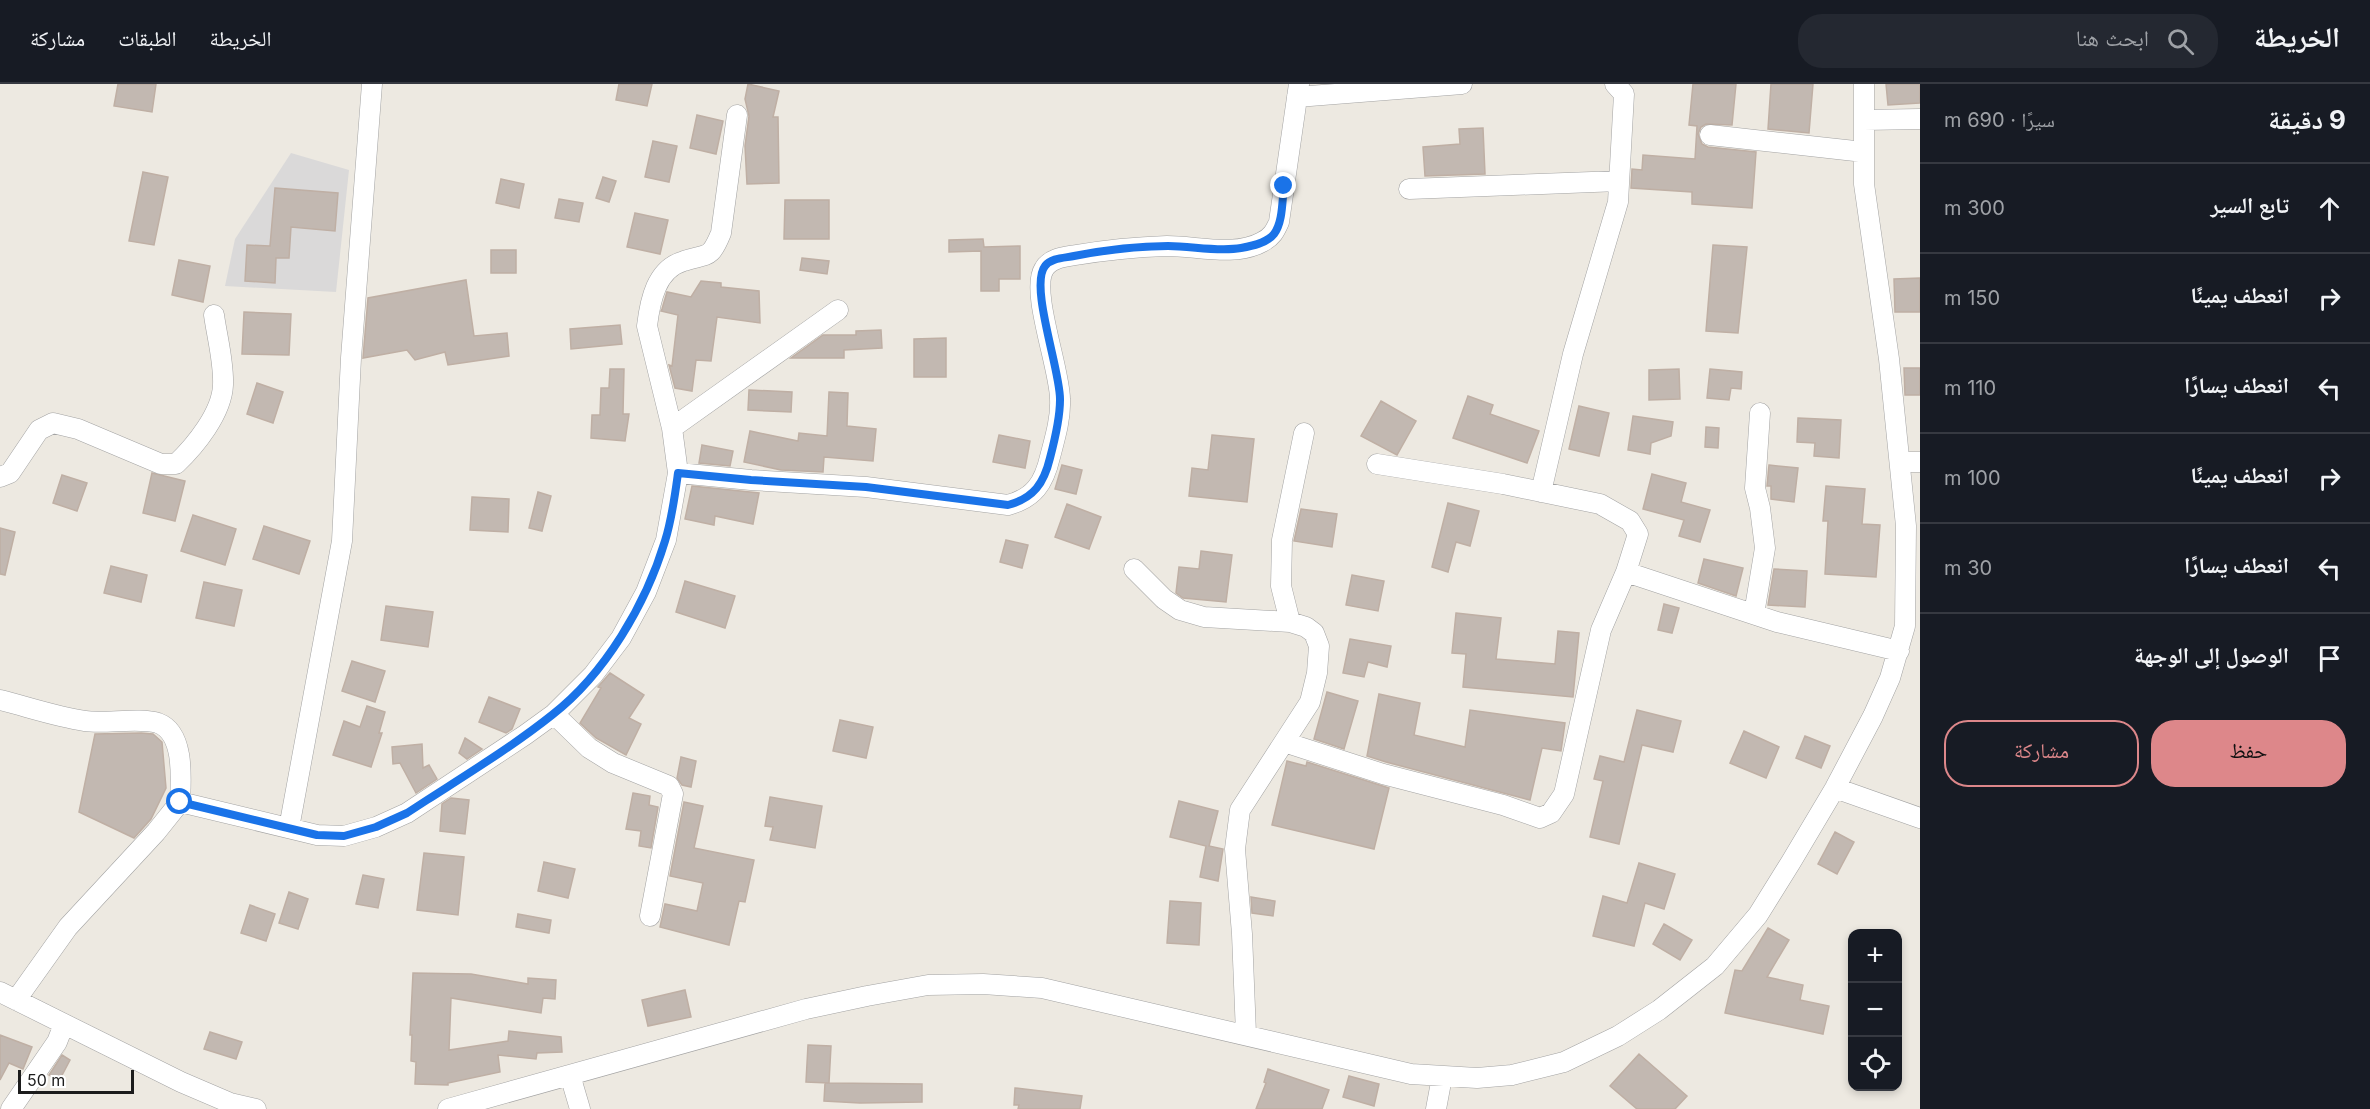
<!DOCTYPE html>
<html lang="ar">
<head>
<meta charset="utf-8">
<style>
	:root { --surface:#171b24; --page:#242831; --text:#f1f3f6; --muted:#9ea1a6; --line:#363941; --accent:#dd878a }
	body { margin:0; font-family:Inter,"Noto Naskh Arabic",sans-serif; background:var(--page); color:var(--text); direction:rtl }
	.controls { position:absolute; right:18px; bottom:18px; display:grid; overflow:hidden; border-radius:12px; box-shadow:0 3px 9px #0003 }
	.controls button { width:54px; height:54px; display:grid; place-items:center; padding:0; border:0; border-bottom:2px solid var(--line); background:var(--surface); color:var(--text); font:30px sans-serif }
	.scale { position:absolute; left:18px; bottom:15px; width:116px; box-sizing:border-box; padding-left:6px; border:3px solid #1c1c1c; border-top:0; font-size:16px; line-height:21px; white-space:nowrap; color:#1c1c1c; -webkit-text-stroke:4px #fff; paint-order:stroke }
	.stop { position:absolute; width:18px; height:18px; margin:-14px; border:4px solid #1a73e8; border-radius:50%; background:#fff }
	.stop.end { background:#1a73e8; border-color:#fff; box-shadow:0 2px 6px #0008 }
	.list { margin:0; padding:0; list-style:none }
	h2 { display:flex; justify-content:space-between; align-items:center; height:78px; margin:0; padding:0 24px; font-size:26px }
	h2 small { font-size:20px; font-weight:400; color:var(--muted) }
	.list li { display:grid; grid-template-columns:39px 1fr auto; gap:18px; align-items:center; box-sizing:border-box; height:90px; padding:0 24px; border-top:2px solid var(--line) }
	.list b { display:block; font-size:22px; white-space:nowrap }
	.list em { font-size:20px; font-style:normal; color:var(--muted) }
	.actions { display:flex; gap:12px; padding:18px 24px }
	.actions a { flex:1; padding:14px 0; border:2px solid var(--accent); border-radius:24px; text-align:center; font-size:21px; color:var(--accent) }
	.actions .main { background:var(--accent); color:#111 }
	.icon { flex:none; width:33px; height:33px; fill:none; stroke:currentColor; stroke-width:2; stroke-linecap:round; stroke-linejoin:round }
	.map { position:relative; flex:none; width:1920px; height:1025px; overflow:hidden; direction:ltr }
	header { display:flex; align-items:center; gap:36px; box-sizing:border-box; height:84px; padding:0 30px; background:var(--surface); border-bottom:2px solid var(--line) }
	header strong { font-size:28px }
	nav { display:flex; gap:33px; margin-inline-start:auto; font-size:21px }
	.search { width:420px; height:54px; background:var(--page); display:flex; align-items:center; gap:15px; box-sizing:border-box; padding:0 21px; border-radius:24px; color:var(--muted); font-size:22px }
	main { display:flex }
	aside { flex:1; background:var(--surface) }
	.map>svg:first-child { display:block }
	.residential { fill:#dad9d9 }
	.building { fill:#c2b8b1; stroke:#bfafa4; stroke-width:1.5 }
	.lines { fill:none; stroke-linecap:round; stroke-linejoin:round }
	.minor-casing { stroke:#a3a3a3; stroke-width:21 }
	.minor { stroke:#fff; stroke-width:20 }
	.route { stroke:#1a73e8; stroke-width:8 }
</style>
</head>
<body>
<header>
<strong>الخريطة</strong>
<div class="search"><svg class="icon" aria-label="search" viewBox="0 0 24 24"><circle cx="10" cy="10" r="6"/><path d="M15 15l6 6"/></svg>ابحث هنا</div>
<nav><a>الخريطة</a><a>الطبقات</a><a>مشاركة</a></nav>
</header>
<main>
<aside>
<h2>9 دقيقة<small>سيرًا · 690 m</small></h2>
<ul class="list">
<li><svg class="icon" aria-label="ahead" viewBox="0 0 24 24"><path d="M12 20V5M6 11l6-6 6 6"/></svg><div><b>تابع السير</b></div><em>300 m</em></li>
<li><svg class="icon" aria-label="right" viewBox="0 0 24 24"><path d="M7 20v-9h11M14 6l5 5-5 5"/></svg><div><b>انعطف يمينًا</b></div><em>150 m</em></li>
<li><svg class="icon" aria-label="left" viewBox="0 0 24 24"><path d="M17 20v-9H6M10 6l-5 5 5 5"/></svg><div><b>انعطف يسارًا</b></div><em>110 m</em></li>
<li><svg class="icon" aria-label="right" viewBox="0 0 24 24"><path d="M7 20v-9h11M14 6l5 5-5 5"/></svg><div><b>انعطف يمينًا</b></div><em>100 m</em></li>
<li><svg class="icon" aria-label="left" viewBox="0 0 24 24"><path d="M17 20v-9H6M10 6l-5 5 5 5"/></svg><div><b>انعطف يسارًا</b></div><em>30 m</em></li>
<li><svg class="icon" aria-label="arrive" viewBox="0 0 24 24"><path d="M6 21V4h12l-3 4 3 4H6"/></svg><div><b>الوصول إلى الوجهة</b></div></li>
</ul>
<div class="actions"><a class="main">حفظ</a><a>مشاركة</a></div>
</aside>
<div class="map">
<svg width="1920" height="1025" viewBox="0 0 1920 1025">
	<rect width="100%" height="100%" fill="#ede9e1"/>
	<path class="residential" d="M291,69L349,86L336,208L225,202L235,155Z"/>
	<path class="building" d="M118,0H156L152,28L114,22Z
		M619,0H652L647,22L616,16Z
		M748,0L779,7L773,33H778L779,99L747,100L745,62L749,32L745,15Z
		M1693,0H1736L1732,41L1706,40L1701,43L1698,50L1702,60L1708,63L1756,68L1752,124L1692,120V108L1631,104L1632,85L1642,86L1643,71L1695,75L1697,42L1689,41Z
		M1771,0H1813L1809,49L1768,45Z
		M1886,0H1920V19L1888,21Z
		M697,31L723,37L716,70L690,64Z
		M1483,44L1485,90L1425,92L1423,63L1460,60L1459,45Z
		M653,57L677,62L669,98L645,93Z
		M143,88L168,93L154,161L129,157Z
		M603,93L616,97L609,118L596,114Z
		M501,95L524,100L519,124L496,119Z
		M275,104L338,109L335,147L291,143L289,174H276L275,199L245,197L247,161L270,162Z
		M559,115L583,119L579,138L555,134Z
		M785,116H829V155H784Z
		M635,129L668,136L660,170L627,163Z
		M983,155L984,163L1020,162V195H999V207H981V167L949,168V156Z
		M1713,161L1747,163L1738,249L1706,247Z
		M491,166H516V189H491Z
		M802,174L829,177L827,190L800,186Z
		M179,176L210,182L203,218L172,211Z
		M1920,194V228H1895L1894,195Z
		M466,196L474,252L507,249L509,272L448,281L445,268L415,276L407,266L363,274L368,214Z
		M701,197L721,199V203L759,207L760,239L717,233L711,277L696,276L692,307L675,304L669,281L672,282L678,231L661,227L662,225L667,208L691,213Z
		M244,228L291,230L289,271L242,270Z
		M620,241L622,260L571,265L570,245Z
		M881,246L882,264L844,266V274H791L823,251H856V247Z
		M946,254V293H914V255Z
		M1904,284H1920V311H1905Z
		M610,285H624L623,330H629L625,357L591,354L592,331H600L601,304H609Z
		M1679,285L1680,315L1649,316V286Z
		M1710,285L1742,288L1741,305L1731,304L1729,316L1707,314Z
		M257,299L283,308L273,339L247,330Z
		M749,306L792,308L791,328L748,326Z
		M829,308L848,309L847,342L876,345L873,377L824,373L823,388L781,386L744,378L750,347L798,357L799,349L827,352Z
		M1468,312L1493,321L1490,330L1539,347L1527,379L1453,354Z
		M1381,317L1416,337L1397,371L1361,352Z
		M1579,322L1609,329L1599,372L1569,365Z
		M1633,332L1673,338L1671,352L1651,359L1650,370L1628,366Z
		M1798,334L1841,336L1839,374L1814,372L1815,359L1797,358Z
		M1706,343L1719,344L1718,364L1705,363Z
		M999,351L1030,357L1025,384L993,378Z
		M1212,351L1254,355L1247,418L1189,412L1192,384L1208,386Z
		M702,361L733,367L730,382L699,379Z
		M1062,381L1082,386L1076,410L1055,405Z
		M1769,381L1798,384L1794,418L1771,415V402H1767Z
		M152,389L185,397L175,437L143,429Z
		M1652,390L1686,399L1681,418L1710,426L1700,458L1679,452L1684,436L1643,425Z
		M62,391L87,399L77,427L53,419Z
		M692,402L759,409L753,440L715,432L714,441L685,435Z
		M1826,402L1865,405L1862,440L1880,441L1876,493L1825,490L1828,437H1823Z
		M538,408L551,412L542,447L529,444Z
		M472,413L509,415L508,448L470,446Z
		M1448,419L1479,427L1470,462L1456,458L1448,488L1432,483Z
		M1067,420L1101,433L1089,465L1055,453Z
		M1301,425L1337,430L1332,463L1294,457Z
		M193,431L236,445L225,481L181,467Z
		M264,442L310,457L299,490L253,475Z
		M0,444L15,448L5,491L0,490Z
		M1006,456L1028,461L1022,484L1000,478Z
		M1201,467L1232,471L1226,518L1183,514L1176,509L1179,483L1199,485Z
		M1704,475L1743,484L1736,512L1698,499Z
		M111,482L147,491L141,518L104,509Z
		M1774,485L1807,487L1805,523L1768,521Z
		M1352,491L1384,497L1378,527L1346,521Z
		M685,497L735,512L725,544L676,528Z
		M204,498L242,506L234,542L196,534Z
		M1664,520L1679,524L1672,549L1658,546Z
		M386,522L433,528L428,563L381,556Z
		M1456,529L1501,534L1496,575L1555,580L1558,547L1579,549L1573,613L1463,603L1466,570L1452,569Z
		M1350,555L1391,562L1387,583L1368,578L1364,593L1343,589Z
		M352,577L385,587L375,618L342,607Z
		M610,589L644,611L629,634L641,640L626,671L596,654L580,639L601,604L598,603Z
		M1327,608L1358,617L1344,665L1314,655Z
		M1379,610L1420,619L1414,651L1465,663L1470,626L1565,639L1561,667L1542,664L1530,716L1386,678L1367,672Z
		M489,613L520,625L512,645L506,649L479,638Z
		M367,622L385,628L379,649H382L371,683L333,671L344,637L360,643Z
		M1637,626L1681,637L1673,668L1642,661L1619,760L1590,753L1603,697L1594,695L1600,672L1624,678Z
		M840,636L873,643L866,674L833,667Z
		M1744,647L1779,663L1766,694L1730,679Z
		M141,649L153,650L162,658L166,704L151,735L134,754L79,728L95,650Z
		M1805,652L1830,662L1821,684L1796,674Z
		M465,654L482,665L467,675L459,669Z
		M422,660L423,684L429,681L437,695L416,709L400,679L393,680L392,663Z
		M681,673L696,677L691,703L682,701L677,694Z
		M1287,677L1306,682L1307,678L1389,704L1374,765L1272,741Z
		M633,709L650,712L649,721L658,723L651,764L639,762L641,747L626,745Z
		M770,713L822,722L815,764L770,756L773,743L765,742Z
		M451,714L469,716L465,750L440,747L442,720Z
		M1179,717L1218,727L1209,762L1223,765L1218,797L1200,793L1206,762L1170,753Z
		M684,718L703,722L694,764L754,776L745,818L739,817L729,861L660,843L665,820L697,827L703,799L670,792Z
		M1835,748L1854,758L1837,790L1818,780Z
		M424,769L464,773L458,831L417,826Z
		M544,778L575,785L568,814L538,807Z
		M1639,779L1675,790L1664,825L1645,819L1634,862L1593,852L1603,812L1627,819Z
		M363,791L384,795L378,824L356,820Z
		M289,808L308,815L298,845L279,839Z
		M1251,813L1275,817L1273,832L1252,829Z
		M1170,817L1201,819L1199,861L1167,859Z
		M250,821L275,830L266,857L241,849Z
		M518,830L551,836L549,849L516,843Z
		M1664,840L1692,856L1680,876L1653,860Z
		M1768,844L1789,856L1767,893L1803,901L1800,916L1829,922L1823,950L1725,929L1735,886L1742,887Z
		M413,889L471,890L528,900V894L556,896L555,915L543,914L541,929L451,914L449,966L508,957L509,947L561,953L562,968L537,969L536,975L498,971L500,988L448,999V1001L415,1000L416,978L411,977L412,951H410Z
		M685,906L691,933L648,942L642,916Z
		M210,948L242,958L236,975L204,965Z
		M0,951L32,963L23,985L9,979L0,996Z
		M808,961L831,962L829,999L922,1000V1018L860,1019L824,1017L825,999H829L806,998Z
		M1639,970L1687,1012L1675,1025H1637L1610,1002Z
		M62,971L70,976L59,997L49,991Z
		M1268,985L1329,1006L1322,1025H1256L1266,999L1264,998Z
		M1349,992L1379,1000L1374,1022L1343,1013Z
		M1015,1004L1082,1012L1080,1025H1018L1019,1021H1014Z"/>
	<g class="lines">
		<g class="minor-casing">
			<path id="minor" d="M1297,13L1462,0
				M1864,36L1920,35
				M1710,51L1864,68
				M1409,105L1619,97
				M672,344L838,226
				M1900,378H1920
				M678,389L751,396L866,403L1008,421C1034,414 1044,399 1050,373C1055,354 1061,334 1060,315C1060,285 1030,207 1044,185C1050,174 1065,173 1076,171C1106,166 1137,163 1167,162C1197,162 1235,173 1262,158C1272,153 1275,147 1279,138L1299,0
				M0,393L10,389L39,346L53,339L78,345L161,380H176C195,362 222,329 223,301C224,278 217,253 214,231
				M1541,408L1573,270L1618,118L1624,10L1615,0
				M1134,485L1164,515L1180,526L1204,533L1290,538L1306,543L1314,549L1319,562L1317,589L1310,618L1240,726L1235,765L1242,850L1246,950
				M1626,488L1777,538L1899,567
				M1754,530L1765,464L1760,424L1755,404L1760,329
				M1290,538L1281,502L1282,456L1304,349
				M0,616C28,623 57,633 85,637C105,640 140,633 158,639C185,649 181,695 180,718
				M554,630L589,664L613,679L669,702L673,710L650,832
				M1284,658L1383,690L1503,721L1540,734L1551,729L1564,710L1601,546L1626,488L1638,450L1630,437L1600,420L1503,400L1377,380
				M1835,704L1920,734
				M289,744L342,457L351,274L372,0
				M0,908L181,998L230,1019L256,1025
				M16,916L68,843L156,748L180,718L317,751L344,752L376,743L407,729L525,651L554,630L593,591L621,554L646,508L666,456L678,389L672,344L647,242C650,217 656,185 684,177C708,169 710,176 721,149L737,31
				M570,991L580,1025
				M11,1025L57,958L64,940
				M448,1025L806,925L867,912L928,901L983,900L1042,904L1411,990L1477,994L1512,991L1564,978L1618,952L1659,926L1715,882L1758,831L1791,778L1835,704L1873,632L1890,594L1905,542L1906,442L1889,275L1864,100V0
				M1436,1025L1442,993"/>
		</g>
		<use href="#minor" class="minor"/>
	</g>
	<g class="lines">
		<path class="route" d="M180,718L317,751L344,752L376,743L407,729L427,716C469,689 513,662 552,631C605,590 646,520 665,457C672,435 675,411 678,389L751,396L866,403L1008,421C1034,414 1044,399 1050,374C1055,355 1060,335 1060,316C1061,288 1029,202 1045,182C1051,174 1064,174 1074,172C1105,166 1137,162 1168,162C1192,162 1218,168 1241,164C1252,162 1267,159 1274,150C1283,138 1282,117 1284,102"/>
	</g>
</svg>
<div class="controls">
<button>+</button>
<button>−</button>
<button><svg class="icon" aria-label="locate" viewBox="0 0 24 24"><circle cx="12" cy="12" r="6"/><path d="M12 2v4M12 18v4M2 12h4M18 12h4"/></svg></button>
</div>
<div class="scale">50 m</div>
<div class="stop" style="left:180px;top:718px"></div>
<div class="stop end" style="left:1284px;top:102px"></div>
</div>
</main>
</body>
</html>
